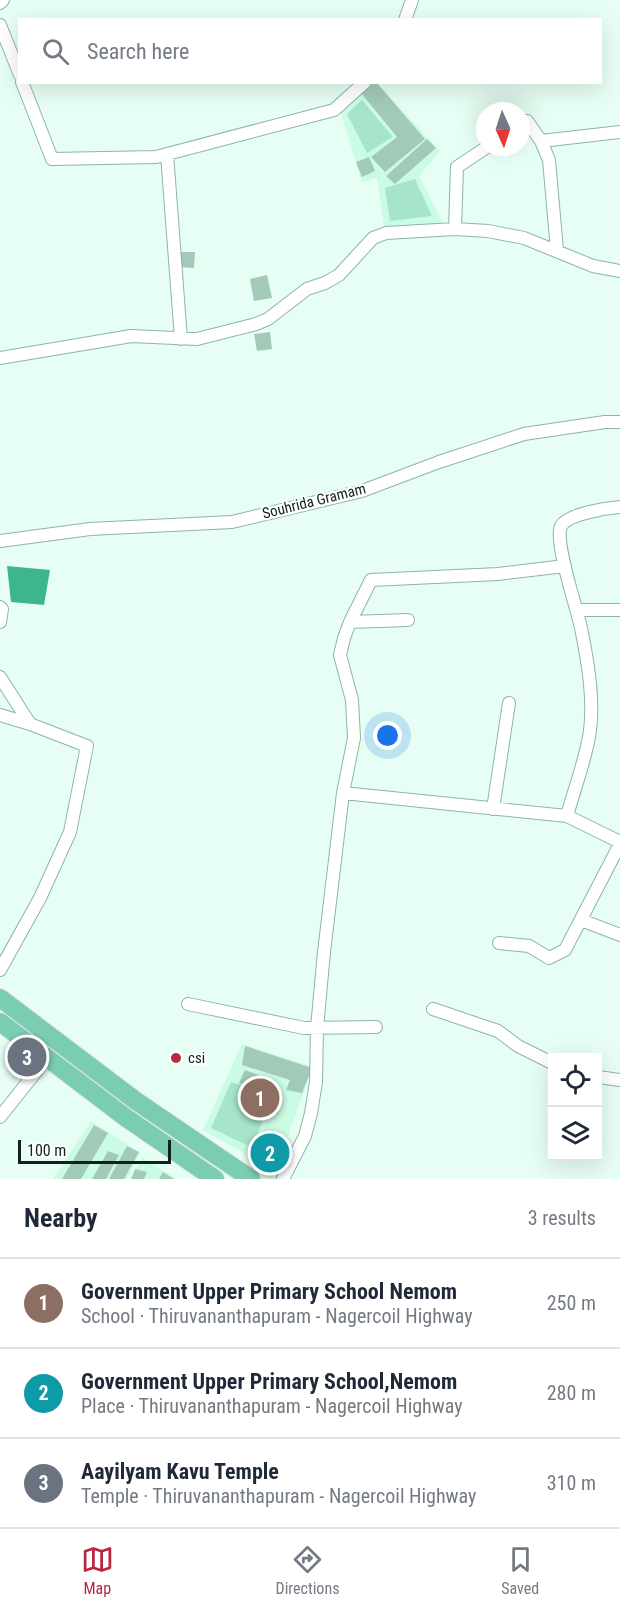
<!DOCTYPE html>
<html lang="en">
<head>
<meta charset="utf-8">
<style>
	:root { --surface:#fff; --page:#f6f6f7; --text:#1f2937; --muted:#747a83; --line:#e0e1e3; --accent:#b82742 }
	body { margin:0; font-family:"Roboto Condensed",sans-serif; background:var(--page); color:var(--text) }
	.controls { position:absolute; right:18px; bottom:18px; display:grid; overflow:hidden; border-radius:0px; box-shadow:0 6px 24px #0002 }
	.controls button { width:54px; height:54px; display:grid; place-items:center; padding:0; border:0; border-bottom:2px solid var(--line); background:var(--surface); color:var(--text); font:30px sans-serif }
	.compass { position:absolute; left:476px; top:102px; width:54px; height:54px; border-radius:50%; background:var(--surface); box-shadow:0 6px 24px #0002; rotate:177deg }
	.scale { position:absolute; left:18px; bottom:15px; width:153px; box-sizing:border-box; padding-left:6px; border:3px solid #12211b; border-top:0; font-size:16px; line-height:21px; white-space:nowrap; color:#12211b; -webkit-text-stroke:4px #fff; paint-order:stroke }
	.you { position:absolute; left:388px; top:736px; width:21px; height:21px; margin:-15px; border:4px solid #fff; border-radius:50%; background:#1a73e8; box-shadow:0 0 0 9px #1a73e833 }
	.badge { display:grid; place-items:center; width:39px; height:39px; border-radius:50%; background:var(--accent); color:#fff; font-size:20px; font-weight:700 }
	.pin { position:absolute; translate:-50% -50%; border:3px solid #fff; box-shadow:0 2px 6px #0006 }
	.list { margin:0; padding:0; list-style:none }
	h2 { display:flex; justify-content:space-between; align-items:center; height:78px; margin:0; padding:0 24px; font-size:26px }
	h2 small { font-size:20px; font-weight:400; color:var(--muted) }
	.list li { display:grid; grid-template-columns:39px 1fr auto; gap:18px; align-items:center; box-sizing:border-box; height:90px; padding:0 24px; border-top:2px solid var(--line) }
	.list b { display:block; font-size:22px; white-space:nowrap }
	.list p { margin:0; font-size:20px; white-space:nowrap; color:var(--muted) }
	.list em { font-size:20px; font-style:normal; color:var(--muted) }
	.icon { flex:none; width:33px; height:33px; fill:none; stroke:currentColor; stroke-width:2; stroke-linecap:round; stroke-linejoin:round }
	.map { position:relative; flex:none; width:620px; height:1179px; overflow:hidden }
	.search { position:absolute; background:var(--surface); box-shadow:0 6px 24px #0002; left:18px; right:18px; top:18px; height:66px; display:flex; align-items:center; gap:15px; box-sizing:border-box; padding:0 21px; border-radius:0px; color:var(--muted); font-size:22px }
	.sheet { height:348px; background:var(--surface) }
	nav { display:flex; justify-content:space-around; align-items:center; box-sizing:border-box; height:84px; border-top:2px solid var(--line); background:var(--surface); font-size:16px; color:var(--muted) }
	nav a { display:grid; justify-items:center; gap:3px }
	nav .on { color:var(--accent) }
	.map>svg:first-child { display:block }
	.built { fill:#cafbe5 }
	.green { fill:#a6e5ca }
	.water { fill:#3eb68d }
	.building { fill:#a3cab8 }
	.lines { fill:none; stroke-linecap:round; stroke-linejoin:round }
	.minor-casing { stroke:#8eb5a4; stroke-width:14 }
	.primary-casing { stroke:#e3e4e4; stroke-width:20 }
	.minor { stroke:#fff; stroke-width:12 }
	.primary { stroke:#7acdb3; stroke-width:18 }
	.poi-dot { fill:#b82742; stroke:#fff; stroke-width:2 }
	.labels { text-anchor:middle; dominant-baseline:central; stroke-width:4.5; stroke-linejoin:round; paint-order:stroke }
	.street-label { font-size:15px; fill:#12211b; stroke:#fff }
	.poi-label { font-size:15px; fill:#12211b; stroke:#fff; text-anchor:start }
</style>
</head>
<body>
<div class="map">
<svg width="620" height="1179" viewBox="0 0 620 1179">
	<rect width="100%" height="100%" fill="#e6fef3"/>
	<path class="built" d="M365,83H377L440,151L419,176L443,223L384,227L377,178L362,182L338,104Z
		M242,1044L313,1067L275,1171L203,1130Z
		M91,1121L140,1153L127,1179H53Z
		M142,1157L176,1179H131Z"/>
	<path class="green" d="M362,100L393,137L367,153L347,114Z
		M415,179L432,216L390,221L385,188Z
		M231,1082L271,1094L253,1148L211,1128Z"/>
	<path class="water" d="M7,566L50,570L44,605L11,602Z"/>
	<path class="building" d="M373,82H376L425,139L385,172L371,157L397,137L361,93Z
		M427,139L436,148L395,184L386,176Z
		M369,157L375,171L362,177L356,162Z
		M178,252H195L194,268L177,267Z
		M267,275L272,298L254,301L250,279Z
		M270,332L272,349L257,351L254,334Z
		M245,1046L312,1068L302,1093L286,1090L290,1080L242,1065Z
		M245,1070L271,1080L266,1093L239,1083Z
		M272,1098L282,1101L277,1114L267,1110Z
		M94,1125L108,1133L81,1179H62Z
		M269,1139L283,1145L270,1167L256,1160Z
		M127,1146L139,1152L124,1179H109Z
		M108,1151L119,1155L106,1179H92Z
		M135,1169L147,1172L144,1179H131Z
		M163,1172L174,1179H159Z"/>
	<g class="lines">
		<g class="minor-casing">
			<path id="minor" d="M0,3L3,0
				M405,20L412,0
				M0,25L20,75
				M22,82L52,159L156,157L334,110L365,82
				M521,125L527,121L541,141L549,160L557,250
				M541,141L620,132
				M167,154L181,339
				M455,229L457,167L487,147
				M0,358L131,336L197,339L256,324L268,319L307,289L325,283L339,275L373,238L386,233L455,229L488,231L524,238L593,266L620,271
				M0,541L90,529L232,522L362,491L439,462L524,434L605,422H620
				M0,607L2,609L0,622
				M577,610H620
				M350,622L408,620
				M0,677L30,724L87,746L70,832L40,898L0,970
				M0,715L30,724
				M343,793L567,816L620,842
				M493,809L509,703
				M567,816C574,790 584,764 589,737C595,703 588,662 581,628C577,608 554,542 561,526C568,514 606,508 620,507
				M581,920L620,935
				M499,943L529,946L549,958L565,950L620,844
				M188,1004L304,1028L376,1027
				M433,1009L498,1031L518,1046L552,1063
				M598,1077L620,1080
				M0,1117L47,1058
				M283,1179L305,1136L311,1113L316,1082L317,1028L324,952L343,793L354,738L352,700L340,655L344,638L350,622L371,580L498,574L565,566"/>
		</g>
		<g class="primary-casing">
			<path id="primary" d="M0,998L136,1101L251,1179
				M0,1022L125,1117L215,1179"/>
		</g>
		<use href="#minor" class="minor"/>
		<use href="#primary" class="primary"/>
	</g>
	<circle class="poi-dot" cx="176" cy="1058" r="6"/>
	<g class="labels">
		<g class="street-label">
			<text transform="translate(314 501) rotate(-14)">Souhrida Gramam</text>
		</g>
		<g class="poi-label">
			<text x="188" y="1058">csi</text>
		</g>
	</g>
</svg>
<div class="controls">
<button><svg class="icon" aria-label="locate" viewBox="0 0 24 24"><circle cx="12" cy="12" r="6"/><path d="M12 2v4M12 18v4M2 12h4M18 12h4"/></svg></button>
<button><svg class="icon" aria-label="layers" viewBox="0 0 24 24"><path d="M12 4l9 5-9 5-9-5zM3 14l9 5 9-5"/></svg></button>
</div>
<svg class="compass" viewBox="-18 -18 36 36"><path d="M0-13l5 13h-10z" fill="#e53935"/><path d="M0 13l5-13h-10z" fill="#747a83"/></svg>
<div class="scale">100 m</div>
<div class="you"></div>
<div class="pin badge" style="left:260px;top:1098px;background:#8d6e63">1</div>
<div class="pin badge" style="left:270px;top:1153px;background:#0f9aa8">2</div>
<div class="pin badge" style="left:27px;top:1057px;background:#6b7280">3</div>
<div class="search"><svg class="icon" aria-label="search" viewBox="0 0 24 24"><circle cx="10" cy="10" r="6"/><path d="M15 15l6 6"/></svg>Search here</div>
</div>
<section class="sheet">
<h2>Nearby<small>3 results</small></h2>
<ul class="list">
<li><span class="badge" style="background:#8d6e63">1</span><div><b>Government Upper Primary School Nemom</b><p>School · Thiruvananthapuram - Nagercoil Highway</p></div><em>250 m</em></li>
<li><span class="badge" style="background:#0f9aa8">2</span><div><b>Government Upper Primary School,Nemom</b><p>Place · Thiruvananthapuram - Nagercoil Highway</p></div><em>280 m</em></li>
<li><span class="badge" style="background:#6b7280">3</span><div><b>Aayilyam Kavu Temple</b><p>Temple · Thiruvananthapuram - Nagercoil Highway</p></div><em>310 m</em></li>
</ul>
</section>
<nav>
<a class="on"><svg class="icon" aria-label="map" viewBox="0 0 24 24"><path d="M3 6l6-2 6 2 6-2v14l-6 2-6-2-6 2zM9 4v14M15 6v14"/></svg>Map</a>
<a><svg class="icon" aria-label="directions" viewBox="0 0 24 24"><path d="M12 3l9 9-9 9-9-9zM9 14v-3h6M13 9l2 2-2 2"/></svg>Directions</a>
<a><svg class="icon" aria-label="saved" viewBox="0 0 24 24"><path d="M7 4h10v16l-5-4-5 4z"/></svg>Saved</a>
</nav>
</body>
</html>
